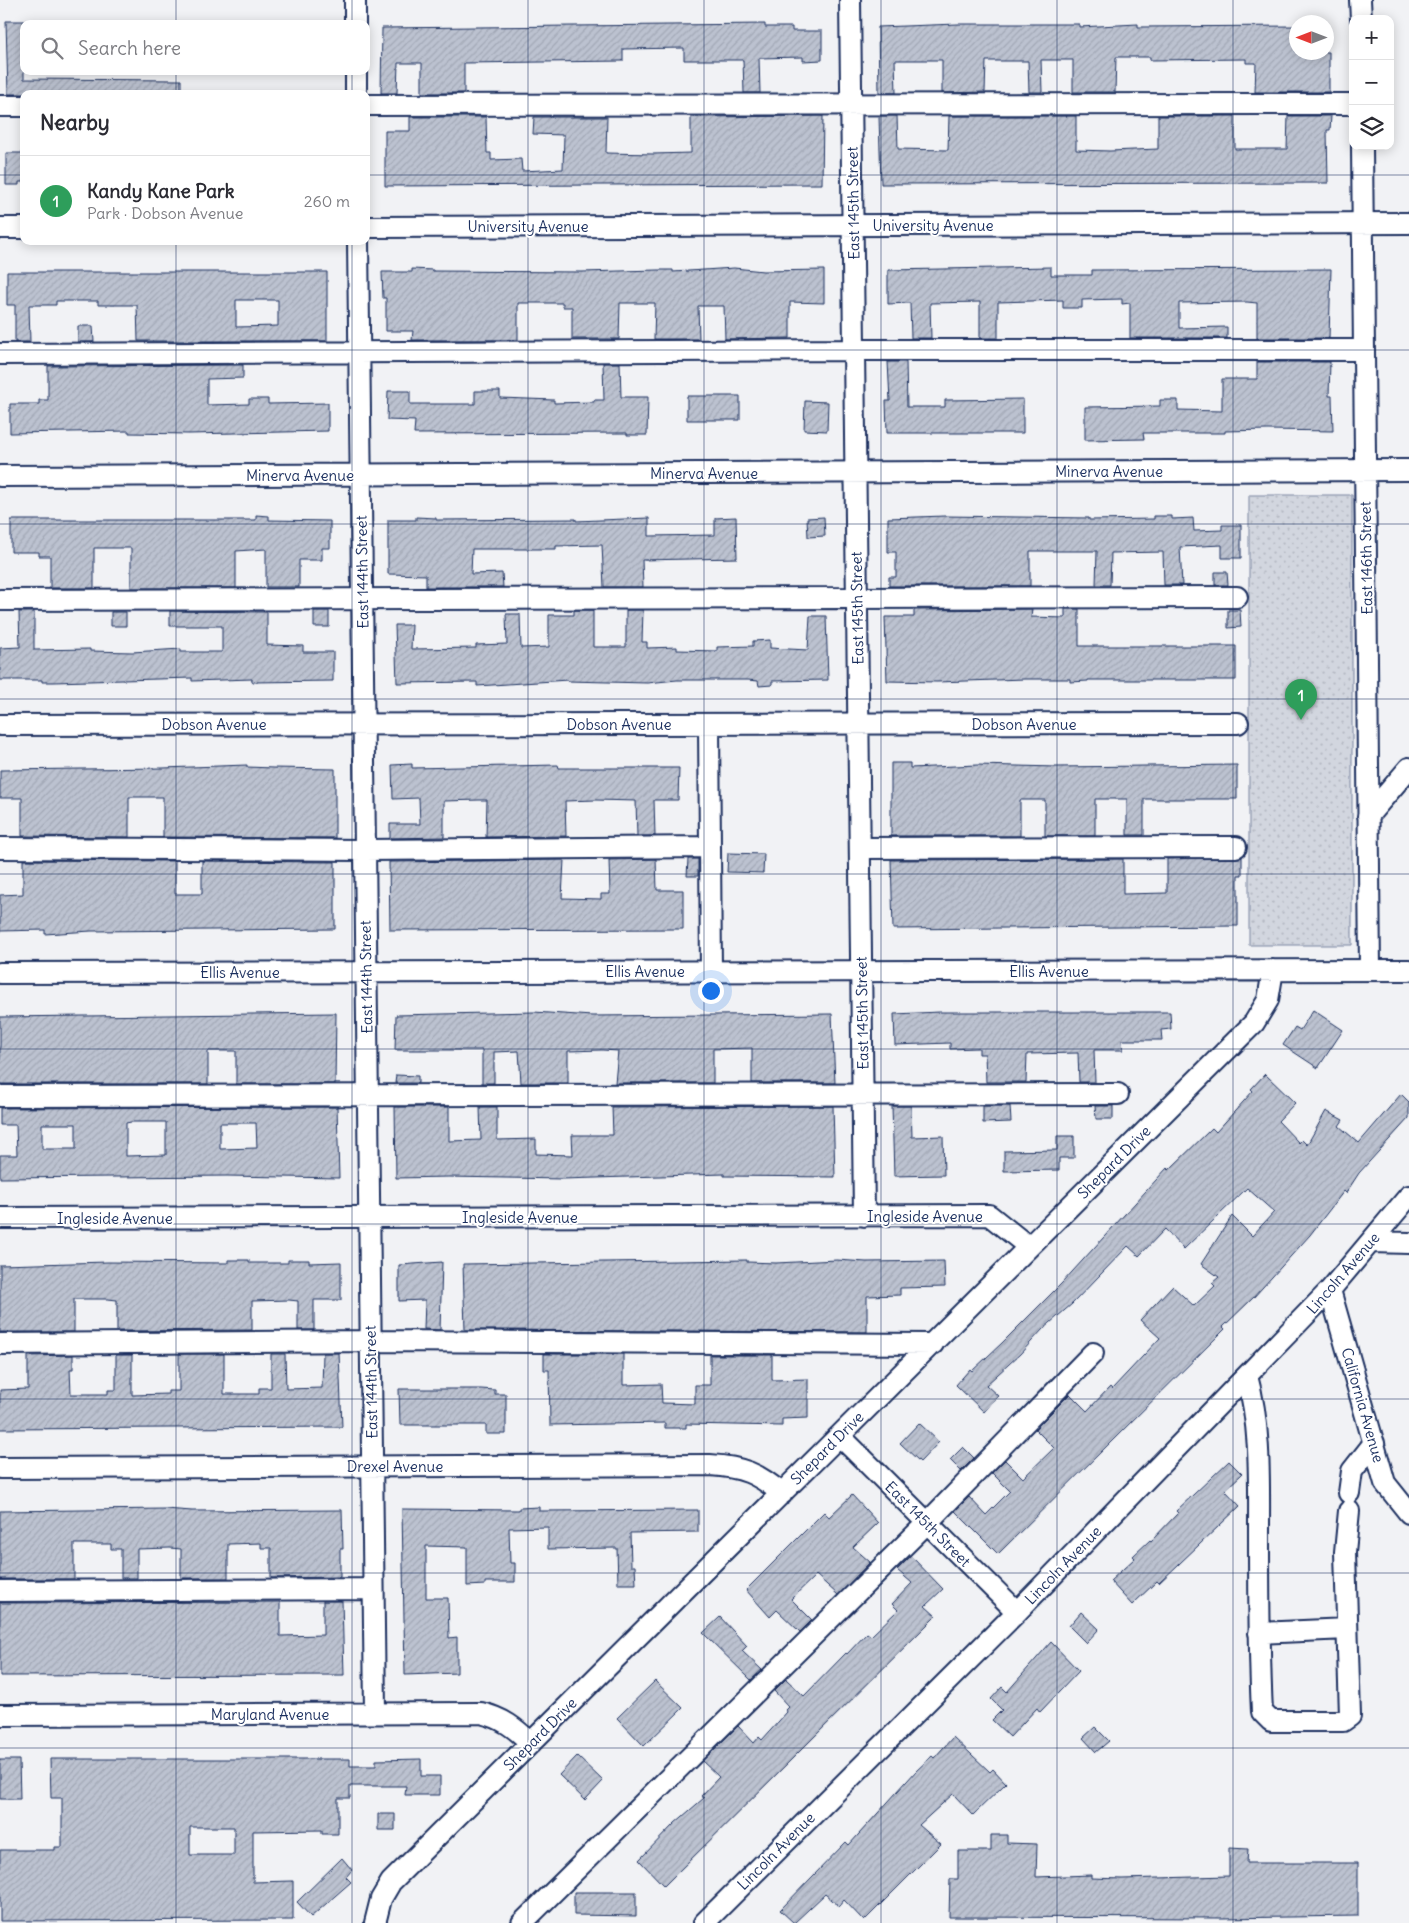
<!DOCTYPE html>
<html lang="en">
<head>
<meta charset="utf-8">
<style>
	:root { --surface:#fff; --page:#f7f7f7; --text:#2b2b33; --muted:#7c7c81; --line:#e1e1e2; --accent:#1f6fb2 }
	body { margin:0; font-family:Delius,sans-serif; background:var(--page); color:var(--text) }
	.controls { position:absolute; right:15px; top:15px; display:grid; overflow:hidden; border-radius:10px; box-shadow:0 2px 12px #0003 }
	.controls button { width:45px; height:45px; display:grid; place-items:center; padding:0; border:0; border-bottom:1px solid var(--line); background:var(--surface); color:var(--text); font:25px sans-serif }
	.compass { position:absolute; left:1289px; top:15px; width:45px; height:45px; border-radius:50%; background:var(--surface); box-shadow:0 2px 12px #0003; rotate:270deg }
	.you { position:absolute; left:710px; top:990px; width:18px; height:18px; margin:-12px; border:4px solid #fff; border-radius:50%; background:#1a73e8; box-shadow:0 0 0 8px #1a73e833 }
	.badge { display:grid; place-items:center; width:32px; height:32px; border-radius:50%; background:var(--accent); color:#fff; font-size:16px; font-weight:700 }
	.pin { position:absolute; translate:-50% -41px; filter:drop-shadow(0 1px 2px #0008) }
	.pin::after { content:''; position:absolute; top:26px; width:18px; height:15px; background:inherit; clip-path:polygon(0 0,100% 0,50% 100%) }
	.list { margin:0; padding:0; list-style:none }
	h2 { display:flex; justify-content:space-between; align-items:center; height:65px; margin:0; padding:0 20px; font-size:21px }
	h2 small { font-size:16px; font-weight:400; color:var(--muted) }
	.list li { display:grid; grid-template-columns:32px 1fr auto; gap:15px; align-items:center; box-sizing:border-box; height:90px; padding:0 20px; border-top:1px solid var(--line) }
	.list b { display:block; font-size:19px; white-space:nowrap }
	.list p { margin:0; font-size:16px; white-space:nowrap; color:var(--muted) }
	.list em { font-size:16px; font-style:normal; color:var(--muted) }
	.icon { flex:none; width:28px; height:28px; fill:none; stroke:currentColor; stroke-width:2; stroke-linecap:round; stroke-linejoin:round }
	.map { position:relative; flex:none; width:1409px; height:1923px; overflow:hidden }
	.search { position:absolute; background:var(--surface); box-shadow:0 2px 12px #0003; left:20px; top:20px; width:350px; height:55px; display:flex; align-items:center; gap:12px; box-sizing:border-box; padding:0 18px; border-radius:10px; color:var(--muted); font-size:19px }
	.panel { position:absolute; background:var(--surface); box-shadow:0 2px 12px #0003; left:20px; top:90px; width:350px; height:155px; border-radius:10px }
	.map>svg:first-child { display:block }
	.grass { fill:url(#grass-dots); stroke:#76829e }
	.building { fill:url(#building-hatch); stroke:#1b2f5e; fill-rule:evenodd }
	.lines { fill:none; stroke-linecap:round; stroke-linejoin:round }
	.minor-casing { stroke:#1b2f5e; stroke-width:24 }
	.minor { stroke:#fff; stroke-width:20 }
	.grid { fill:none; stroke:#1b2f5e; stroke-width:1; stroke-opacity:0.55 }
	.labels { text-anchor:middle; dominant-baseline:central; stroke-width:4; stroke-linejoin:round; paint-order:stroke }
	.street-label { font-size:15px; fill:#1b2f5e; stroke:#fff }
</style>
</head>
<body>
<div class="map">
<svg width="1409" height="1923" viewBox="0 0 1409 1923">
	<defs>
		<pattern id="grass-dots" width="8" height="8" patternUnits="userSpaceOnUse" patternTransform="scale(1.25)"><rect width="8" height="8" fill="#d2d6df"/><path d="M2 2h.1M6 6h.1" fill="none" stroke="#b4b8c2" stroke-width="1.8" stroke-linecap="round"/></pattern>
		<pattern id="building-hatch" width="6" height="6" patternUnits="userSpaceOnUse" patternTransform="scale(1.25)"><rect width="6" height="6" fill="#bcc2d0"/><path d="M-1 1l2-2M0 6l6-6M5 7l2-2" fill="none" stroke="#a1a7b5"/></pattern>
	</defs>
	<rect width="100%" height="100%" fill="#f1f2f5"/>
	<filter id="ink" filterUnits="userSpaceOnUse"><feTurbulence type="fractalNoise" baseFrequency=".02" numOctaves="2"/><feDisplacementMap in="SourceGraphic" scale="10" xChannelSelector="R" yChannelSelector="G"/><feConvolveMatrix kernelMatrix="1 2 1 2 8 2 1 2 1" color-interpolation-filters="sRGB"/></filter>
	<g filter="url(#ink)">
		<path class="grass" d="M1249,495H1352V945H1249Z"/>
		<path class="building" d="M6,21H24V79L181,80V94H8Z
			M765,24V27H792V31H822V60L803,61V57L759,58L760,93H744L743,60H684V48L623,49V61L464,63V93H422V63H398L397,93H381L382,28Z
			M958,24H1079V27L1138,24V27L1296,26V52H1329V92H1255L1256,63H1246V59L1150,60V57H1116L1115,92H1073V60H1041L1042,92H1029L1028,61H986L985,92L942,93V60H895L896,93H879L878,27Z
			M823,116L822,184L385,186V131H410V117H486L487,153H491V160L521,159L522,171L563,169L564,135L533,134L534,117H607L606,153L653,154L691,153V117Z
			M879,116H897L898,149L948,150L949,116H1076V150L1110,151L1158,149V116H1235V149H1287L1288,116H1331L1330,130H1327L1328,183L881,184Z
			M6,153H24V182H19V185H6Z
			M1051,267V275H1092V270L1331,269L1329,338H1257V303L1247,302L1179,303V328L1227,327V338H1130V303L1122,304V299L1082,300V308H1063V300L998,302V338H980V302L930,303L931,338H911L910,303L888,304V270Z
			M734,268L763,271L824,270V303L790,302V338L725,339L724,306H698L699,339H654L655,303H620L619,339H572V307H563V303H518V340H412L413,331H386V298H383L382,272H412V269L433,270V271L582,272L657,270H673V272Z
			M7,272H327V341H138L137,305H98V301H56V305H29L30,342H15V305H7ZM236,300H278V326L236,327Z
			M78,326H93L94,342H78Z
			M888,362H906L907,407H945V400L1023,399V433H887L886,401H890Z
			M1257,362H1330L1329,396H1332L1333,431L1268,430L1225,431V433H1143L1144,439L1085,440V407L1160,406V400H1178V410L1222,411V379H1257Z
			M603,363H620L621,397H648L647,435H627V433L414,434L415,421L387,420L388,391H410V404H475V391H500V398L554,400V403L594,402V400H604Z
			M243,365V378L207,379V405L249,404V399H268V404L328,403V431L189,434L129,433V431L10,433V404H39V400H48V366Z
			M687,396H740V420H687Z
			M805,401L828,402L827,431L804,430Z
			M256,515L269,516V520L330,521V548H322V560H299V587H266V549L236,551V588H131V548H94V588H50V556H39V552H11V520H256Z
			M945,516L1089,518V520L1154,519V516H1172V519L1193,518L1194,531L1222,530V525H1241V558H1222V545L1180,547L1182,585H1164L1163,552L1111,553L1110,585H1096L1097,551H1030V586H889V577H896V552H888V518Z
			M416,517L436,518V520L576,519V521L649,518V536L715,535V518L736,517L737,558L642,560L643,587H604L602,545L556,546V549H472L471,574L502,573L503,587H426V575L388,574V520H416Z
			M824,517L825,536L808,537L807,518Z
			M1215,572H1227L1228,585H1215Z
			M1032,609L1031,617L1065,618V609H1079V646H1236V680H1088V681L1070,682V679H1025L937,682L887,681L885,617H914V610Z
			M574,610H593V647H626V610H643L642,642H647V648L677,647V650L717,651V647L753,646V641L770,640V648L808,650L810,616H826L828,680L772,681V685L759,686L758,681L748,680H677L647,683L568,681V680L477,686V682L397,683L395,625H412L411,649L476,648V645L507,644L506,614H520L521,648L549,647V615H574Z
			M1228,610H1240L1241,627L1228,628Z
			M170,611L267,612V645L303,646V652H333V681L252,682V679L192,681V678L54,682H42V680H0V648L20,647L19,612H34V650L90,649V651L132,652L181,649V652H222V626H170Z
			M314,611H329V627H314Z
			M111,612H126V626H111Z
			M891,763H910V768L977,765L1056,767L1237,765V799H1144V835H1127V799H1095V836H1045V800H1020V836H891Z
			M412,764V768L558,765L559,768H679L678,800H654L655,836H637L636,801L596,800L565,801L566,836L486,837L487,800H479L444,801V837L390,838V824H420L419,798L393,799L392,765Z
			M247,765V767L273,768L335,769V838L163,837V797H129V837L22,836V798H0V770L163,768Z
			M728,853L764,854L763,873L727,872Z
			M1242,857V875H1238V926L893,929L891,860L1123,859V894L1167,893V859Z
			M656,859L657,890H683V929L390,930L389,862L564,860L562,898L601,899V894H610L609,860Z
			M688,859H698V876H687Z
			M23,860L175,861V894H202V861L335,862V929L91,931L45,934V930L0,931V895L23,894Z
			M1313,1010L1343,1030L1318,1068L1283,1045L1295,1027L1300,1030Z
			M534,1012L592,1016L832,1014L835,1083H752V1048L713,1049V1083H615L618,1051L602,1050L568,1051V1083H521L519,1051L494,1052V1083H482V1050H395L396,1015Z
			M940,1012H1170L1171,1029L1161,1030L1162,1040H1122L1123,1050H1094L1095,1082H1079L1078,1053L1027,1054L1026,1082H986L985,1054H979V1048L950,1049V1043L895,1045L894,1014Z
			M336,1013L335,1084H236V1051H208V1084H0V1017Z
			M1265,1074L1295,1103L1278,1121L1299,1143L1302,1140L1307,1145L1326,1111L1343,1120L1339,1126L1359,1143L1401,1094L1409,1102V1118L1359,1173L1346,1193L1344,1191L1310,1235L1253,1298L1223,1327L1225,1329L998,1554L955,1511L969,1497L986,1515L1010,1491L992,1473L1005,1460L1023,1478L1054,1448L1035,1429L1070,1394L1087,1411L1110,1387L1112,1389L1160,1338L1140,1320L1172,1286L1194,1306L1215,1286L1212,1283L1219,1277L1201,1264L1232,1216L1252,1236L1274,1212L1247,1188L1184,1249L1165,1229L1139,1256L1128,1246L1072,1304L1043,1329L1020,1354L986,1385L998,1396L984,1412L956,1385L970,1369L972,1371L1002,1343L1062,1283L1167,1168L1169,1170L1212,1128L1216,1132L1253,1091L1251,1089Z
			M396,1075L418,1076V1083H395Z
			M833,1106L835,1177L724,1176V1174L563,1179L449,1177L396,1178L395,1107H449V1141L481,1140L480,1107H497V1140L536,1139V1154L573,1155L572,1135H613L612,1107Z
			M892,1106H911L912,1137L943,1136L944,1175L894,1176Z
			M983,1106H1010L1011,1122L983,1123Z
			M1095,1106H1113V1119H1096Z
			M337,1107L339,1178L227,1176L0,1178V1155H17L16,1125H0V1108ZM131,1122H166V1155L126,1156V1123ZM220,1123H256L257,1148L220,1149ZM42,1124H76V1149H42Z
			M1057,1136H1074V1158H1059V1170L1004,1171V1151L1057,1150Z
			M228,1260H249V1263H288V1260H309V1263L341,1262V1300H314V1330H298V1301L289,1300L252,1301V1330L117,1331V1300L108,1299H74V1332H0V1265L108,1262L228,1263Z
			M747,1260V1262L776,1263L837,1260L866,1262L944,1261L945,1287L900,1288V1295L867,1296V1332L465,1330L463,1264Z
			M442,1262L440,1330L424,1329L425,1300L399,1301V1265Z
			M323,1353H339L342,1427L0,1429V1390L28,1389V1356L73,1355V1369H70L71,1394H108V1390H116V1355H132V1395L168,1394V1391H179V1354H224V1394H259V1388H271V1354H285L286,1389L322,1388Z
			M544,1354H623V1385L661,1384L662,1403L695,1404V1385H710V1355H772V1380L808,1379V1418L782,1419V1426L686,1424V1428H665V1423L550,1425L549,1370H544Z
			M399,1389H481L495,1390V1394H506V1434H486V1425H400Z
			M919,1423L939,1442L920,1462L900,1443Z
			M963,1447L974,1458L961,1471L950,1460Z
			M1229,1461L1242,1474L1225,1490L1240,1506L1159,1583L1157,1581L1132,1605L1110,1581L1135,1558L1133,1556L1150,1540L1151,1541L1178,1513L1176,1511Z
			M852,1495L878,1523L853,1547L870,1562L838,1595L816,1575L791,1599L812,1620L800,1632L777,1610L770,1617L746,1590L824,1512L829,1517Z
			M539,1507V1511L698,1510V1532L630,1533L631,1566H635L636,1584H618L617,1548L548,1549V1527L509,1528L510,1563H515V1582H485V1585L467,1586V1547L426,1546V1598H448L449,1638L457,1637V1673L405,1675L402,1509L519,1510V1508Z
			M165,1509L192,1511L342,1510L343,1549H340V1577L271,1578V1548H261V1543L228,1544V1578H181V1549L170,1548L137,1549V1578H121V1549H111V1544H74V1579H0V1511Z
			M911,1556L943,1589L925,1606L936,1616L664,1886L639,1860L675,1823L704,1798L701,1796L719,1777L702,1761L738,1726L754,1743L759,1737L762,1740L787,1712L786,1710L789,1707L774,1691L786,1679L804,1696L846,1653L847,1654L867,1633L871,1636L898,1610L892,1604L912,1583L897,1570Z
			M323,1601H342L344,1675L0,1676V1603L280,1602V1636L323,1635Z
			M1081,1612L1099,1629L1086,1643L1069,1626Z
			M720,1617L747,1646L742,1651L762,1670L751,1680L703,1633Z
			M1051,1642L1079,1671L1040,1712L1037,1708L1010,1737L992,1720L1002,1710L991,1699L1002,1687L1007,1692Z
			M655,1681L683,1708L644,1746L617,1718Z
			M1095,1727L1109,1741L1096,1752L1083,1738Z
			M953,1737L990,1772L993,1769L1006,1783L973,1815L953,1794L919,1825L941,1844L864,1921L844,1900L839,1906L825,1894L794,1923L780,1910L846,1842L849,1845L916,1771L932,1756L934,1758Z
			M577,1756L603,1781L585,1800L559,1775Z
			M50,1759H350V1766H376V1760L421,1759V1776H440V1795H405L406,1786H350V1798H338V1834H322V1830L253,1831V1882L293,1881V1920L0,1921V1850H55V1847H62V1798H51ZM190,1827H234V1855H190Z
			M0,1760H19L20,1799H0Z
			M378,1814H395V1830H378Z
			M991,1835H1007V1843L1037,1844L1036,1877L1091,1875V1878L1122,1879L1229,1876V1848L1248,1849L1247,1863H1358V1916L1221,1918L949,1917L950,1879H958V1851H991Z
			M342,1858L352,1870L346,1877L351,1882L311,1917L297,1902Z
			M574,1892H636V1916L574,1915Z"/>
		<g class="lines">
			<g class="minor-casing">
				<path id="minor" d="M355,0V24
					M850,0L864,1216
					M1360,0L1361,19
					M356,71V94
					M366,105L1353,104
					M0,106H24
					M1362,146L1370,970
					M366,227L1409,223
					M0,228H24
					M358,241L375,1713
					M0,354L854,350H1364
					M0,476L1409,470
					M0,600L1237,597
					M709,724L711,971
					M0,725L1238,723
					M1368,816L1409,768
					M0,848L365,850L710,847
					M860,848L1236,847
					M0,973L1409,970
					M0,1096L1118,1094
					M0,1218L989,1215L1029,1247
					M1371,1242L1409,1243
					M1330,1290L1385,1483L1409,1513
					M0,1344L371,1341L933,1344
					M1247,1376C1261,1427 1259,1481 1259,1534C1259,1594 1259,1653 1262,1712L1271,1721H1343L1350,1716L1345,1552L1349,1511
					M840,1436L1017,1612
					M0,1468L710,1465C742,1467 758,1473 782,1494
					M1349,1493L1352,1471L1374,1443
					M0,1591L373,1589
					M1259,1633L1347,1629
					M0,1715L481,1713C503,1718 515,1728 531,1743
					M375,1923L381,1899L391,1882L1254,1023L1268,1000L1273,970
					M522,1923L927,1523L1093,1353
					M704,1923L1017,1612L1330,1290L1409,1196"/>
			</g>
			<use href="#minor" class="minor"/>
		</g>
	</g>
	<path class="grid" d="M176,0V24M352,0V24M528,0V1923M704,0V1923M881,0V1923M1057,0V1923M1233,0V1923M176,71V94M352,71V94M0,175H24M366,175H1409M176,241V1923M352,241V1923M0,350H1409M0,524H1409M0,699H1409M0,874H1409M0,1049H1409M0,1224H1409M0,1399H1409M0,1573H1409M0,1748H1409"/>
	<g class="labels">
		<g class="street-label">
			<text transform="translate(853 203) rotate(-91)">East 145th Street</text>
			<text x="933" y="225">University Avenue</text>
			<text x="528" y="226">University Avenue</text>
			<text x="1109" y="471">Minerva Avenue</text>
			<text x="704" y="473">Minerva Avenue</text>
			<text x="300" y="475">Minerva Avenue</text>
			<text transform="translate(1366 558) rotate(-91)">East 146th Street</text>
			<text transform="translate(362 572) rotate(-91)">East 144th Street</text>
			<text transform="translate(857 608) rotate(-91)">East 145th Street</text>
			<text x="214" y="724">Dobson Avenue</text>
			<text x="619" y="724">Dobson Avenue</text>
			<text x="1024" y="724">Dobson Avenue</text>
			<text x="645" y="971">Ellis Avenue</text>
			<text x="1049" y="971">Ellis Avenue</text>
			<text x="240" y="972">Ellis Avenue</text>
			<text transform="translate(366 977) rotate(-91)">East 144th Street</text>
			<text transform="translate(862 1013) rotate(-91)">East 145th Street</text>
			<text transform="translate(1114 1162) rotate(-45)">Shepard Drive</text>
			<text x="925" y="1216">Ingleside Avenue</text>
			<text x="520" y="1217">Ingleside Avenue</text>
			<text x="115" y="1218">Ingleside Avenue</text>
			<text transform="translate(1343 1273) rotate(-49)">Lincoln Avenue</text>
			<text transform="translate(371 1382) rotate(-91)">East 144th Street</text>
			<text transform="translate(1363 1405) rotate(74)">California Avenue</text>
			<text transform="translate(827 1448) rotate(-45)">Shepard Drive</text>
			<text x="395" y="1466">Drexel Avenue</text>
			<text transform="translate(928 1524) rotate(45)">East 145th Street</text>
			<text transform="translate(1063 1565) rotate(-46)">Lincoln Avenue</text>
			<text x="270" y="1714">Maryland Avenue</text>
			<text transform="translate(540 1734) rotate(-45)">Shepard Drive</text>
			<text transform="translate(776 1851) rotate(-45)">Lincoln Avenue</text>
		</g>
	</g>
</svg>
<div class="controls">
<button>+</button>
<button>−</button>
<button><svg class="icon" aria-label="layers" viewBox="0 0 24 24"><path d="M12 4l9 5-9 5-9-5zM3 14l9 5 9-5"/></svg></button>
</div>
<svg class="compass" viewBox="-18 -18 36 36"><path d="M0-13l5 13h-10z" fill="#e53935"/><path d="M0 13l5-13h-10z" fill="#7c7c81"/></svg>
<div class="you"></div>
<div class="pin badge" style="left:1301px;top:720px;background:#2e9e5b">1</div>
<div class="search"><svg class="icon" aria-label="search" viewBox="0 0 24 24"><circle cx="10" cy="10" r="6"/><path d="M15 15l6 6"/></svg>Search here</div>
<section class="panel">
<h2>Nearby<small></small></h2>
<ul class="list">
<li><span class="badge" style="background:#2e9e5b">1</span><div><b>Kandy Kane Park</b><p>Park · Dobson Avenue</p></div><em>260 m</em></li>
</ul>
</section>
</div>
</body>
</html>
